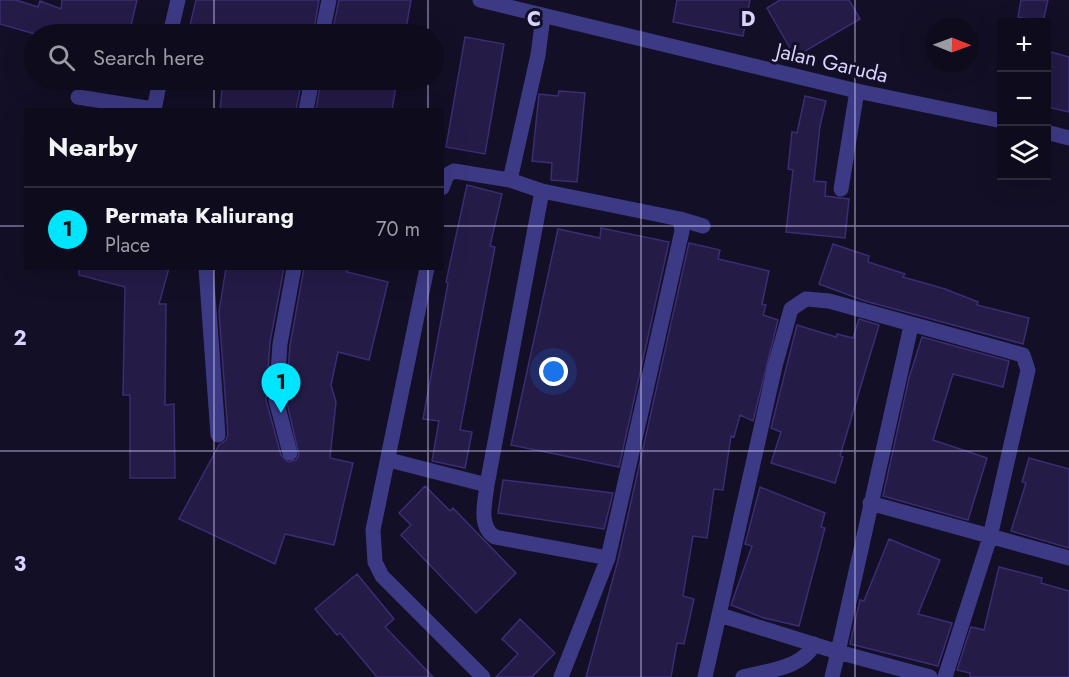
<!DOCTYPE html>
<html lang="en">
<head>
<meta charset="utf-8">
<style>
	:root { --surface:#0e0b1c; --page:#171425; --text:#f1f3f6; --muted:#9b9ba3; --line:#2e2b3b; --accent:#00e5ff }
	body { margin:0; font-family:Jost,sans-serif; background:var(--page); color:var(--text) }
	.controls { position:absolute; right:18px; top:18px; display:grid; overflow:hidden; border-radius:0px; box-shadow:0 6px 24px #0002 }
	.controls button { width:54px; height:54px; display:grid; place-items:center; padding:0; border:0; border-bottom:2px solid var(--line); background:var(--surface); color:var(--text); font:30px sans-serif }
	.compass { position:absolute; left:925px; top:18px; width:54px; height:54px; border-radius:50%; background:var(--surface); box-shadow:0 6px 24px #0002; rotate:91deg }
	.you { position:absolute; left:554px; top:372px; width:21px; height:21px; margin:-15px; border:4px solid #fff; border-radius:50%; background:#1a73e8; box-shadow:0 0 0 9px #1a73e833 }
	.badge { display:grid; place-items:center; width:39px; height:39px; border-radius:50%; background:var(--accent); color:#111; font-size:20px; font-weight:700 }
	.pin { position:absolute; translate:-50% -50px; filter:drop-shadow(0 2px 3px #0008) }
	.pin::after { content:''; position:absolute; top:32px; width:21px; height:18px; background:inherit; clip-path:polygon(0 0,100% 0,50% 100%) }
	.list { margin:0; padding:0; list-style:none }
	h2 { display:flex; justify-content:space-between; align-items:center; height:78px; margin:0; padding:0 24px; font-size:26px }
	h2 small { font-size:20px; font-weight:400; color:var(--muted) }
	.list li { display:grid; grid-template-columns:39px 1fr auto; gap:18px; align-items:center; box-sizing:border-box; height:84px; padding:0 24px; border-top:2px solid var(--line) }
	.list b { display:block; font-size:22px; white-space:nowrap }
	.list p { margin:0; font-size:20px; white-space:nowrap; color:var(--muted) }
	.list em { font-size:20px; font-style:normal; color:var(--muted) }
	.icon { flex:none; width:33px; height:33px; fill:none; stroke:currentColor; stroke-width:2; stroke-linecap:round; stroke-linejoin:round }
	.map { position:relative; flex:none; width:1069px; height:677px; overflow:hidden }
	.search { position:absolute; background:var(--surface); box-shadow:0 6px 24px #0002; left:24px; top:24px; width:420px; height:66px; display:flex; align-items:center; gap:15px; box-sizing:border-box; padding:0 21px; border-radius:33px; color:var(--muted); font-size:22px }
	.panel { position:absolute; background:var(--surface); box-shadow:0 6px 24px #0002; left:24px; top:108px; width:420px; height:162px; border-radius:0px }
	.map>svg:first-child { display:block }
	.building { fill:#241b47; stroke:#3b2d73; stroke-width:1.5 }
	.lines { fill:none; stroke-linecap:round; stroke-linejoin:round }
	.minor { stroke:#3d3a85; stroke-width:15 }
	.grid { fill:none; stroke:#d9d4ff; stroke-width:1.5; stroke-opacity:0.55 }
	.labels { text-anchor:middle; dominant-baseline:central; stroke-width:6; stroke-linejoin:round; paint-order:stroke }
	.street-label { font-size:21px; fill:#d9d4ff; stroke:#130f26 }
	.grid-label { font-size:20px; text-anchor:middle; font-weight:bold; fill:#d9d4ff; stroke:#130f26; stroke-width:6; stroke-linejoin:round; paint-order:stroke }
</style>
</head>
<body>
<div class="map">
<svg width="1069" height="677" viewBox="0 0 1069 677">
	<rect width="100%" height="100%" fill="#130f26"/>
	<path class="building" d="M0,0H16L38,7L40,1L61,9L62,0H137L129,34H35L0,24Z
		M196,0H319L313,34H188Z
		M339,0H411L405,34H332Z
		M677,0H750L743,36L673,22Z
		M780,0H849L860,19L795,57L767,8Z
		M1021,0H1048L1043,22L1018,17Z
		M465,37L504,44L485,154L446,147Z
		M1047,51L1069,57V112L1047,107Z
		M223,80H302L296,110H220Z
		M321,80H397L392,110H316Z
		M559,91L585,93L577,182L551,180L552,163L532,161L539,94L558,96Z
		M805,96L826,101L820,126L814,181L826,182L825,196L849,199L845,238L786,232L793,170L788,169L792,132L797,133Z
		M467,185L502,194L490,246L495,247L460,430L472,432L465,468L432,461L439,421L423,419L448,283L446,282Z
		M601,228L669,242L619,467L511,445L558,229L600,238Z
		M689,243L720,250L718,259L769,271L762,304L766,305L763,315L778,320L753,421L740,415L734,437L731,436L723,490L714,489L707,538L693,536L683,596L694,599L684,644L677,643L671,677H586L618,560Z
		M833,244L869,256L868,262L905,274L903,277L945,289L978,302L977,305L1029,318L1023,344L865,301L819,284Z
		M79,268H169L159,304H166L165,405L174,404L175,478H130V395H123L125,287L79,275Z
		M226,268H284L270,342L266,400L281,455L288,462L296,460L299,455L286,399L290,345L304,268H348L347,272L388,282L369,360L338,352L331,385L336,402L330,458L353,463L334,545L285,534L275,564L179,519L219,445L226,440L228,435L219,312Z
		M859,319L879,325L840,456L843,457L835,483L771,463L781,432L771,428L797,325L836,337L837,334L853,338Z
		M922,337L1009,361L1003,387L953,374L933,440L987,458L968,520L883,496L909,378Z
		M1029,458L1069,469V548L1011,531L1026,483L1022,482Z
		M503,480L613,493L604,529L498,513Z
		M425,486L450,511L453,508L516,573L476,613L401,535L411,525L399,513Z
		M760,487L825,513L821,527L825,528L799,626L764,618L731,605L752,546L745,544Z
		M889,539L940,560L918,614L952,623L938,666L850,644L860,600L864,601Z
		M999,567L1042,578L1041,583L1069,591V677H970V673L957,670L971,627L984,630Z
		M357,574L394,619L385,627L433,677H377L340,633L337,635L315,609Z
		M520,619L555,653L532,677H496L518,654L502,639Z"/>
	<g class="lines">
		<path class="minor" d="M480,0L857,91L1002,121
			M170,34L178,0
			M322,34L329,0
			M78,97L153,109
			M154,110L160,80
			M306,110L312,80
			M1046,132L1069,138
			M510,180L538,55L543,17
			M442,188L447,175L454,171L510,180L542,191L680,219L703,226
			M841,189L857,91
			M206,268L218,435
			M427,268L373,530L375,562L382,576L483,677
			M290,453L276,400L280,344L294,268
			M389,460L487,485C485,502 478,527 495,537L608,558
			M487,485L542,191
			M870,503L1069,558
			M720,615L838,652L911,326
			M561,677L608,558L682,231L680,219
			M705,677L775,366L791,309L806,299L829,301L1023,355L1028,370L990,537L945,677
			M743,677C768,670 802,669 814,644
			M832,677L838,652L930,677"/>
	</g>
	<path class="grid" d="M214,0V34M428,0V34M641,0V677M855,0V677M214,80V110M428,80V110M0,226H26M442,226H1069M214,268V677M428,268V677M0,451H1069"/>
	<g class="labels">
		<g class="street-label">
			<text transform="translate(832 63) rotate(13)">Jalan Garuda</text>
		</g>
	</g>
	<g class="grid-label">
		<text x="534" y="26">C</text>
		<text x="748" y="26">D</text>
		<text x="20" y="345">2</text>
		<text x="20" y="571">3</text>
	</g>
</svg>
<div class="controls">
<button>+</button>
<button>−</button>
<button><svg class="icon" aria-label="layers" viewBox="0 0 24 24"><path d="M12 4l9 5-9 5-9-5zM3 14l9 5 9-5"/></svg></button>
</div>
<svg class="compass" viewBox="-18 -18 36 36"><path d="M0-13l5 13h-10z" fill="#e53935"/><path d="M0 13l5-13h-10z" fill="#9b9ba3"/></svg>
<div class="you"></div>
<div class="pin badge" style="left:281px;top:413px">1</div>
<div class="search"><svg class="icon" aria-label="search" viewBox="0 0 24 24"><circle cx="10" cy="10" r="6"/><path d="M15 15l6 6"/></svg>Search here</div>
<section class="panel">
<h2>Nearby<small></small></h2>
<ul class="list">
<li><span class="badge">1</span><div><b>Permata Kaliurang</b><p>Place</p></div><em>70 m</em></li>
</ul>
</section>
</div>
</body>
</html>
